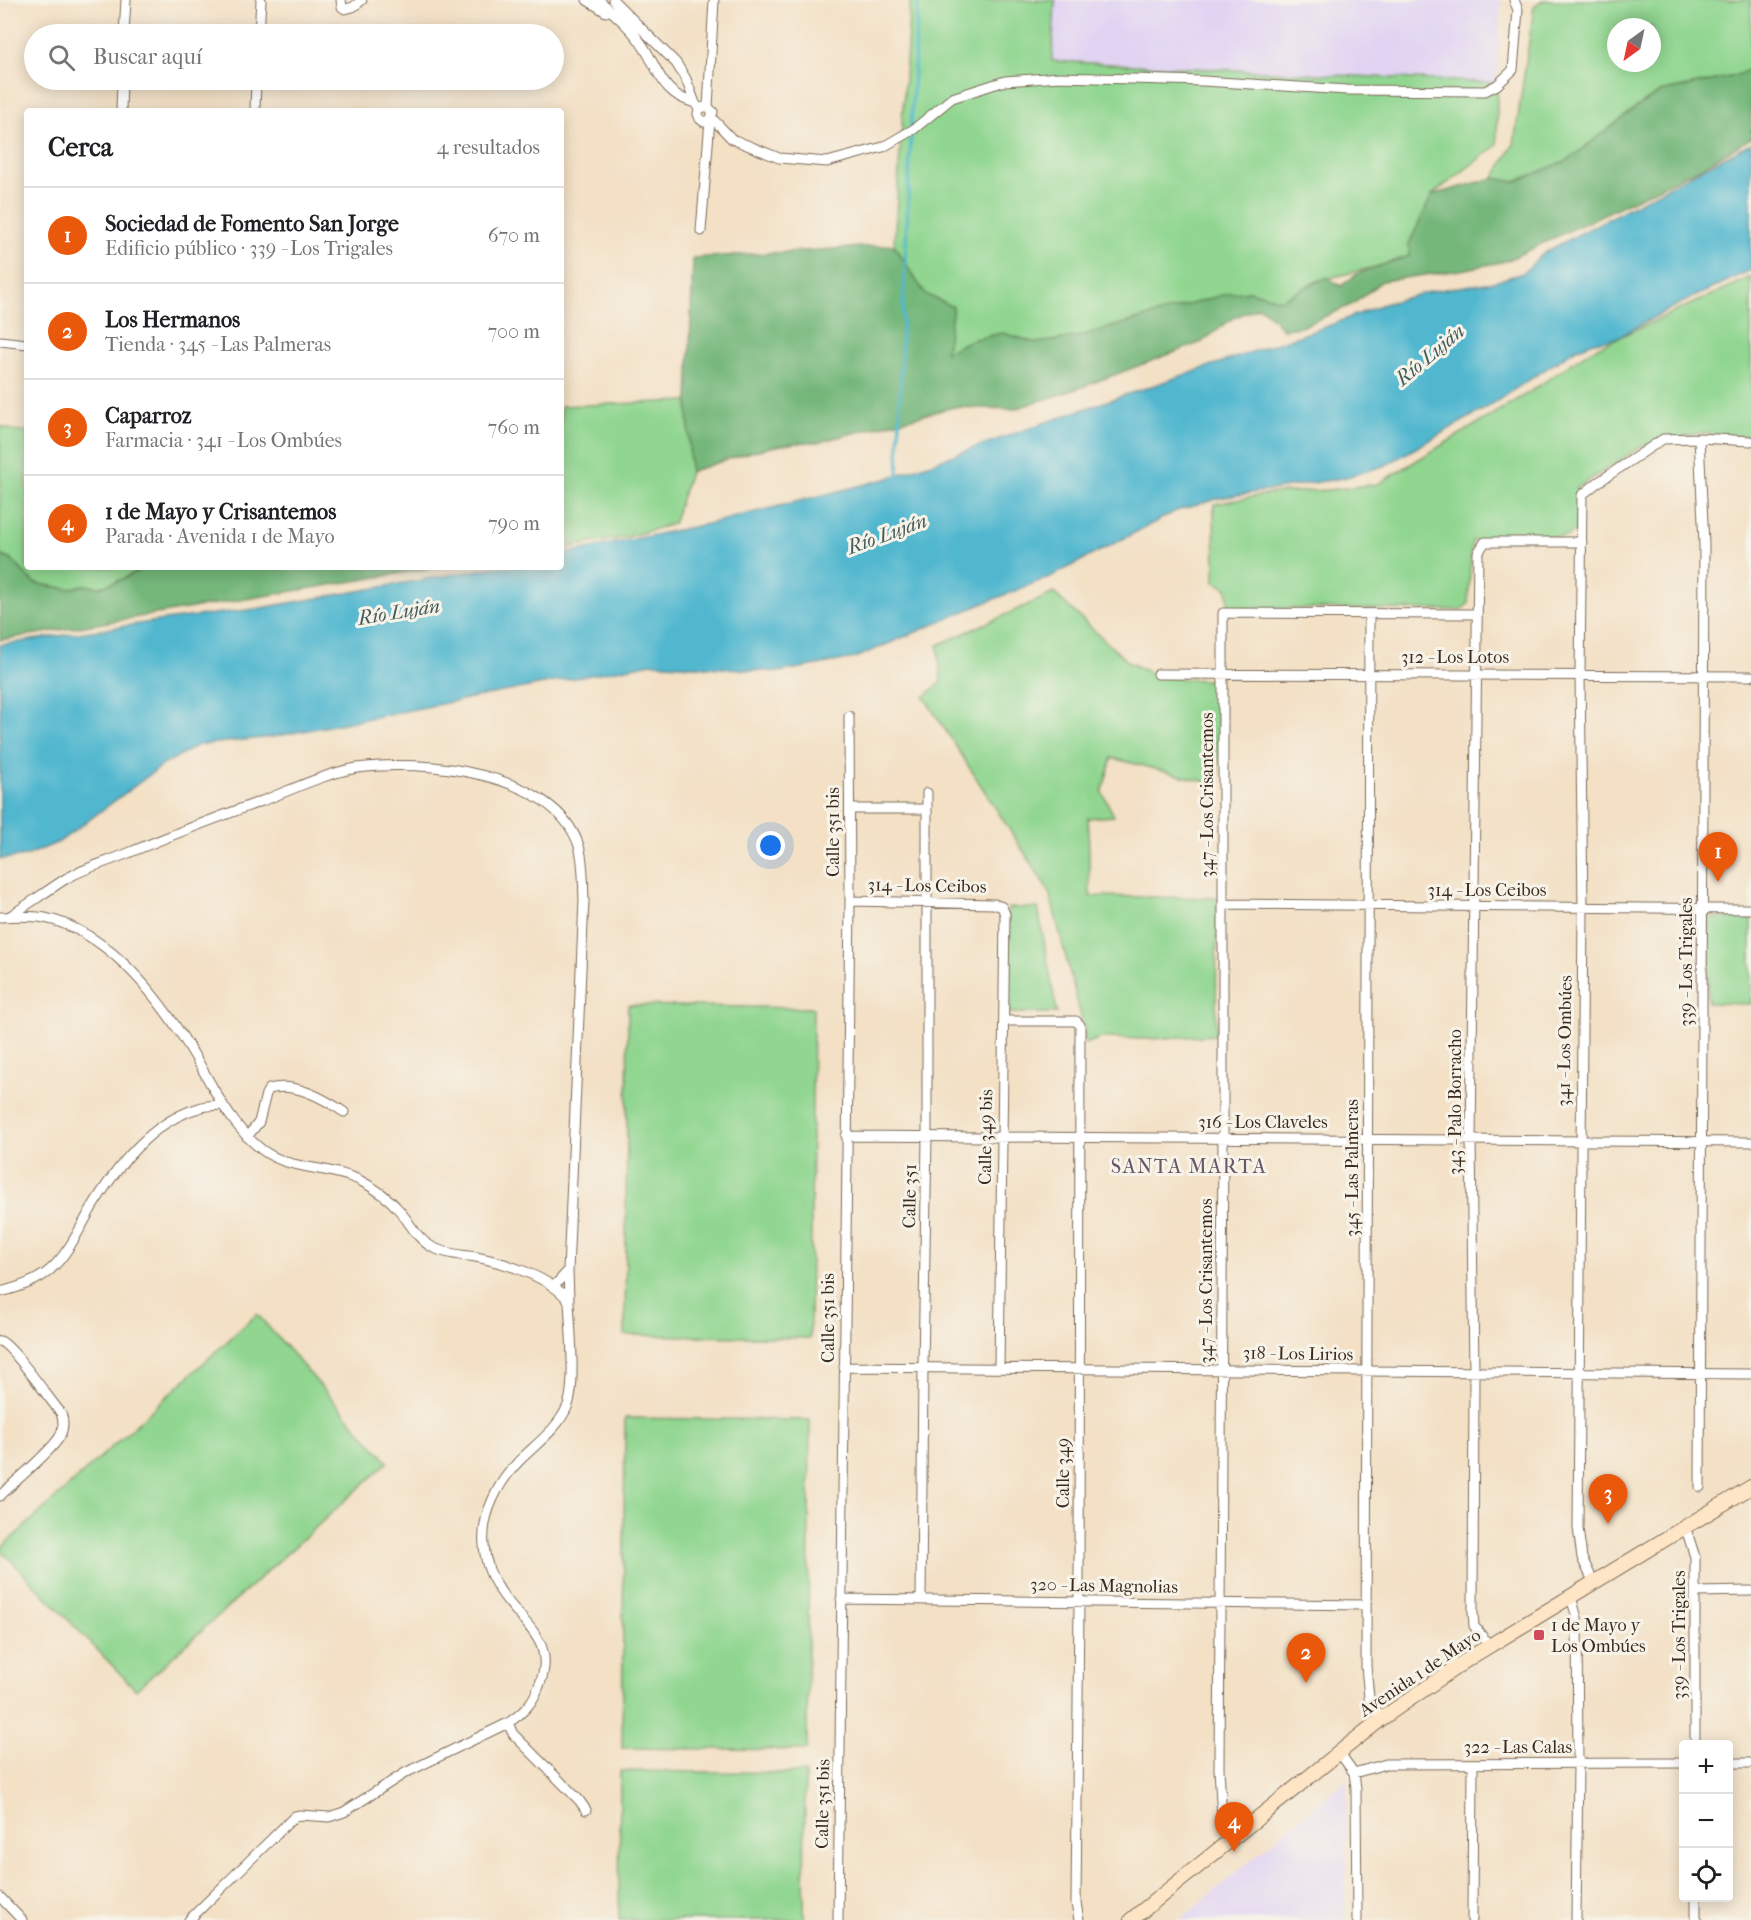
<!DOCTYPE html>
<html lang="es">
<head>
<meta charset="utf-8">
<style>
	:root { --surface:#fff; --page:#f2f2f2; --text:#202124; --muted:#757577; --line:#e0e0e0; --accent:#ea580c }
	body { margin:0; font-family:"IM FELL French Canon",serif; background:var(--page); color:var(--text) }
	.controls { position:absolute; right:18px; bottom:18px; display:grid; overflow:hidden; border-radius:6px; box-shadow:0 3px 15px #0003 }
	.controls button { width:54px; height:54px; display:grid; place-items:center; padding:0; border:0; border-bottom:2px solid var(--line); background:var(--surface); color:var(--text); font:30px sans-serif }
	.compass { position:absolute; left:1607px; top:18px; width:54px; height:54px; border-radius:50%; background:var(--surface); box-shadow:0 3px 15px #0003; rotate:213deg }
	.you { position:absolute; left:771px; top:846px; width:21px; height:21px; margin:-15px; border:4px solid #fff; border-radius:50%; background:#1a73e8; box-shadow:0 0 0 9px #1a73e833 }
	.badge { display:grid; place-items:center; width:39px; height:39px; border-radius:50%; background:var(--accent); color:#fff; font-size:20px; font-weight:700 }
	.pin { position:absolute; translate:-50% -50px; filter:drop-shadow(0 2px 3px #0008) }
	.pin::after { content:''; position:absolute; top:32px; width:21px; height:18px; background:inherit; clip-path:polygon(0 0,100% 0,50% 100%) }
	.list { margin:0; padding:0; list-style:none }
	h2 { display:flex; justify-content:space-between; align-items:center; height:78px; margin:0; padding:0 24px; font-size:26px }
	h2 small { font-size:20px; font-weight:400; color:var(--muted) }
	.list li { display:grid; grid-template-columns:39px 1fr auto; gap:18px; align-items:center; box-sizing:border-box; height:96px; padding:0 24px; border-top:2px solid var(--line) }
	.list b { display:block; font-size:22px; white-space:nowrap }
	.list p { margin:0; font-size:20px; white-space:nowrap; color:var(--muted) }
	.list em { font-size:20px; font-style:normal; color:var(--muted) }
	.icon { flex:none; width:33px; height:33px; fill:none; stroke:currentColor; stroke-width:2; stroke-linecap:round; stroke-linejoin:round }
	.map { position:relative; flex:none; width:1751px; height:1920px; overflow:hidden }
	.search { position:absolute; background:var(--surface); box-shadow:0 3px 15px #0003; left:24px; top:24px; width:540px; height:66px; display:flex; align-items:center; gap:15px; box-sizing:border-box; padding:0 21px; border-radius:33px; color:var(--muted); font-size:22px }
	.panel { position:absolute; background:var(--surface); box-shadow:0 3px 15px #0003; left:24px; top:108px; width:540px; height:462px; border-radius:6px }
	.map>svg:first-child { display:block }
	.built { fill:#e1d4f3 }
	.green { fill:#90d690; stroke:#668057; stroke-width:1.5; fill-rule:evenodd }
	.forest { fill:#74b77a; stroke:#58704c; stroke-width:1.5 }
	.water { fill:#51b7cf; stroke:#467076; stroke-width:1.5 }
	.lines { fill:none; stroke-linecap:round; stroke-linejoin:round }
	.stream { stroke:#51b7cf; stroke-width:3 }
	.street-casing { stroke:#7b6a58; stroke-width:11 }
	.secondary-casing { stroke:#7b6a58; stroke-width:16 }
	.street { stroke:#fff; stroke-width:9 }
	.secondary { stroke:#fde5c5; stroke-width:14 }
	.poi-dot { fill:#d1495b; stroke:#f7f3e8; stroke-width:2 }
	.labels { text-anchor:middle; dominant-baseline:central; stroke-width:6; stroke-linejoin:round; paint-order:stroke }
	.street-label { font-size:18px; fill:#3b2a1e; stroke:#f7f3e8 }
	.poi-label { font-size:18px; fill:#3b2a1e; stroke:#f7f3e8; text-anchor:start }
	.water-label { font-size:20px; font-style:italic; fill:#435b5c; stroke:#f7f3e8 }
	.neighbourhood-label { font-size:20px; letter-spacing:1.5px; fill:#685768; stroke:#f7f3e8 }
</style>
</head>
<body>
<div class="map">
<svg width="1751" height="1920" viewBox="0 0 1751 1920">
	<rect width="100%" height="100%" fill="#f7f3e8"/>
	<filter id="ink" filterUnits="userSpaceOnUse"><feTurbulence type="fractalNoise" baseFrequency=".0167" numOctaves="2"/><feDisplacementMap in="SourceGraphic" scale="12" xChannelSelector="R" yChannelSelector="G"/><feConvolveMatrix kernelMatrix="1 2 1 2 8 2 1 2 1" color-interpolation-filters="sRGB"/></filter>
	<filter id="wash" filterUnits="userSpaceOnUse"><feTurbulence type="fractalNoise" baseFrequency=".008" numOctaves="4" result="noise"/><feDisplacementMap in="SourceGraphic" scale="24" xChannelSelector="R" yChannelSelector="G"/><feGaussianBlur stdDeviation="1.35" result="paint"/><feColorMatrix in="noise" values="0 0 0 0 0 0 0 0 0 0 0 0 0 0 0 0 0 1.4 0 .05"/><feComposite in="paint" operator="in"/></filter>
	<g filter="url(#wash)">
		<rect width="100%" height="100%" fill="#f3e0c5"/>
		<path class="built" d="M1055,0H1501L1497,83L1052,60Z
			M1347,1779L1345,1920H1180Z"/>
		<path class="green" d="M910,0H1055L1052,61L1497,83V145L1432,195L1409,256L1379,266L1317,281L1281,300L1250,291L1226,294L1077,337L1037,343L1003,333L971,340L945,353L953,307L925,294L894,245Z
			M1544,0H1751V69L1735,76L1660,92L1638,106L1568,160L1515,182L1494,178L1514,144L1534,7ZM1616,27H1652V63H1616Z
			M1751,277V437L1700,433L1645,444L1577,488L1576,531L1568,536L1472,541L1468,604L1461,610L1229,608L1227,588L1215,582L1214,504L1273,493L1328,490L1378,484L1528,393L1591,350Z
			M688,401L690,472L673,524L627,537L561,548V406Z
			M0,426L18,432L27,431V567H145L123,579L100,587L84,585L69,589L34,583L12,560L0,555Z
			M1054,593L1128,662L1159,677L1218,681V785L1112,758L1102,792L1114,816L1088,818L1090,896L1217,898L1216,1035L1150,1039L1101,1038L1085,1044L1084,1028L1049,891L924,697L941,682L938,645Z
			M1008,908H1038L1057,1013H1008Z
			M1709,918H1751V1004L1708,1003Z
			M628,1005L813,1008L810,1338L625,1335Z
			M257,1314L388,1462L136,1690L0,1549Z
			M625,1418L810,1420L807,1750L622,1748Z
			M620,1771L805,1773L804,1920H619Z"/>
		<path class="forest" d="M1751,69V138L1700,168L1506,261L1461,270L1382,281L1353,304L1301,327L1283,329C1274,321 1270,312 1259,307L1233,318L1202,342L1071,391L1014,409L954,407L819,442C775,441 731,458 690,472L688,401L693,258L894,245L925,294L953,307L946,352L971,340L1003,333L1037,343L1077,337L1226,294L1250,291L1281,300L1327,277L1341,286L1357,274L1409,256V244L1432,195L1494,178L1515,182L1568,160L1638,106L1660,92L1735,76Z
			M0,555L12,560L34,583L69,589L84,585L100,587L123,579L145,567H438L0,640Z"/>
		<path class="water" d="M1751,143V270L1675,306L1616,338L1594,342L1576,349L1486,408L1384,466L1343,478L1220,498L1176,511L1052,576L972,608L855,658L779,672L652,663L272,737L198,745L163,765L59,842L26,856L0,859V645L164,620L255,609L495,567H561V554L712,523L886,479L1078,411L1328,326L1384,304L1432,291L1493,282L1523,273L1545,252Z"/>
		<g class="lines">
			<path class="stream" d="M911,127L918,0
				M898,478L902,331L911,134"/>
		</g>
	</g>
	<g filter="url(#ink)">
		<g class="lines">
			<g class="street-casing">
				<path id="street" d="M341,0L342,7L345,9L353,7L362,0
					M587,0L606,12
					M599,0C614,14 630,26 641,43C659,68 660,94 695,103
					M613,0L676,63L686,79L695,103L699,109L698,114L700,119L704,122L710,120
					M124,34L126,0
					M259,34L261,0
					M708,107L714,0
					M699,109L704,107H708L713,112L710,120L701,231
					M121,111L122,80
					M255,111L256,80
					M712,118L732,139L779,158L827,162L883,147L914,129L952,98L1005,81L1060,77L1203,81L1347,90L1485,91L1497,85L1513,70L1518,10L1514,0
					M0,341L27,344
					M1699,438L1704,544L1700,1487
					M1369,615L1366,1666L1369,1698L1381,1719
					M1158,674L1751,676
					M850,809H927
					M850,901L994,904L1002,907L1005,914L999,1368
					M1224,904L1751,909
					M10,916C29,904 48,890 67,878C85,868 107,862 126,854C171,835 216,818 262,801C291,790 326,773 357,768C421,759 555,771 579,846C584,863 583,882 584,900L568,1271L554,1286
					M0,917C15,916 30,915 45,918C114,933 167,1008 200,1065C217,1095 232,1126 261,1149C289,1171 327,1165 359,1180C373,1187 389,1198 399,1210C410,1223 417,1239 432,1247C445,1254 462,1255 476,1257C506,1263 550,1277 569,1301L568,1271
					M1004,1021H1076L1080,1025L1079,1602L1076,1903L1079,1920
					M846,1136L1751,1142
					M247,1137L259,1122L266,1094L269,1089C295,1082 323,1098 344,1112
					M0,1292C17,1288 36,1282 50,1270C68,1254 79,1230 91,1209C116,1168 150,1122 199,1108C206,1105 214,1106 222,1105
					M0,1341C13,1346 49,1399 61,1413C64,1421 64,1428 60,1436C53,1450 13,1483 0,1496
					M844,1367L1751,1374
					M1683,1529L1688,1535L1695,1557V1744
					M1594,1583L1582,1558L1578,1528L1583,907L1580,675L1582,495L1597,483L1663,439L1699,438L1751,441
					M1696,1592L1751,1591
					M1571,1597L1577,1618L1578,1764L1576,1920
					M841,1599L1366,1605
					M921,1600L923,1367L927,1137V793
					M1490,1646L1474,1626L1473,1613L1474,1372L1471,1140L1478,553L1485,542H1582
					M508,1723L513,1734L579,1800L586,1810
					M1339,1752L1354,1773L1356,1788L1357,1920
					M1728,1763H1751
					M1354,1773L1386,1764L1684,1763
					M1228,1841L1222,1817L1219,1769L1223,1138V613L1477,614
					M0,1897L22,1920
					M1696,1898V1920
					M189,1920L295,1816L300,1815L329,1817L344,1812L405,1773L508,1723C523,1713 533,1703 539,1686C558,1641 522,1624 501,1592C491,1578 485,1562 484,1545C481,1514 499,1481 520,1460C537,1443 559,1428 568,1405C576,1383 570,1327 569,1301
					M838,1920L850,901L849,716
					M1472,1920L1473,1764"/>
			</g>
			<g class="secondary-casing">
				<path id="secondary" d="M1131,1920L1381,1719L1471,1657L1751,1487"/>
			</g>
			<use href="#street" class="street"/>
			<use href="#secondary" class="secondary"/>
		</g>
	</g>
	<rect class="poi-dot" x="1533" y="1629" width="12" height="12" rx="3"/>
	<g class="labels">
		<g class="street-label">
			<text x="1455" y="657">312 - Los Lotos</text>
			<text transform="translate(1207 795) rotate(-90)">347 - Los Crisantemos</text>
			<text transform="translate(833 832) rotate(-90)">Calle 351 bis</text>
			<text transform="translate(927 886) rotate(1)">314 - Los Ceibos</text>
			<text x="1487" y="890">314 - Los Ceibos</text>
			<text transform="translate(1686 962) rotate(-90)">339 - Los Trigales</text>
			<text transform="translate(1565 1041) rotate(-89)">341 - Los Ombúes</text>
			<text transform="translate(1455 1102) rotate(-90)">343 - Palo Borracho</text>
			<text x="1263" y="1122">316 - Los Claveles</text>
			<text transform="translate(986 1137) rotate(-89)">Calle 349 bis</text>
			<text transform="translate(1352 1168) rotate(-90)">345 - Las Palmeras</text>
			<text transform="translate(910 1196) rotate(-89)">Calle 351</text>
			<text transform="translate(1206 1281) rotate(-90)">347 - Los Crisantemos</text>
			<text transform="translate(828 1318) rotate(-90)">Calle 351 bis</text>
			<text transform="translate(1298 1354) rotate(1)">318 - Los Lirios</text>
			<text transform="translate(1063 1473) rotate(-90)">Calle 349</text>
			<text transform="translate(1104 1586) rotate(1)">320 - Las Magnolias</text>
			<text transform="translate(1679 1635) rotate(-90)">339 - Los Trigales</text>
			<text transform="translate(1420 1673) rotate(-34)">Avenida 1 de Mayo</text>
			<text x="1518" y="1747">322 - Las Calas</text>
			<text transform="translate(823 1804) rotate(-89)">Calle 351 bis</text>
		</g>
		<g class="poi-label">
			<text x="1551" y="1625">1 de Mayo y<tspan x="1551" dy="21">Los Ombúes</tspan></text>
		</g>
		<g class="water-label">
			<text transform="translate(1430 355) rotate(-40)">Río Luján</text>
			<text transform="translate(887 534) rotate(-20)">Río Luján</text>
			<text transform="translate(399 612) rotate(-9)">Río Luján</text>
		</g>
		<g class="neighbourhood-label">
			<text x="1189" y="1166">SANTA MARTA</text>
		</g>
	</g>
</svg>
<div class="controls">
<button>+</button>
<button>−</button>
<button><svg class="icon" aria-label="locate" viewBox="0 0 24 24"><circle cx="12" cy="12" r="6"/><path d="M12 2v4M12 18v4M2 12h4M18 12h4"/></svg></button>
</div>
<svg class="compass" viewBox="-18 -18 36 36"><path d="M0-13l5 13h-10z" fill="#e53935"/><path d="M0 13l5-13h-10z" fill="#757577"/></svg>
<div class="you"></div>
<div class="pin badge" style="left:1718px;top:882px">1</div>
<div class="pin badge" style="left:1306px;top:1683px">2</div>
<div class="pin badge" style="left:1608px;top:1524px">3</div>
<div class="pin badge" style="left:1234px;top:1852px">4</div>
<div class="search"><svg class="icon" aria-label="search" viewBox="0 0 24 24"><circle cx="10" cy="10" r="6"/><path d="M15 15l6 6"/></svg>Buscar aquí</div>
<section class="panel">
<h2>Cerca<small>4 resultados</small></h2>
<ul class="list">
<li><span class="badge">1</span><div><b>Sociedad de Fomento San Jorge</b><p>Edificio público · 339 - Los Trigales</p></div><em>670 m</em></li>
<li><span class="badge">2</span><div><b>Los Hermanos</b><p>Tienda · 345 - Las Palmeras</p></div><em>700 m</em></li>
<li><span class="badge">3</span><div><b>Caparroz</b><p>Farmacia · 341 - Los Ombúes</p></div><em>760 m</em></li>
<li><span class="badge">4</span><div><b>1 de Mayo y Crisantemos</b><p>Parada · Avenida 1 de Mayo</p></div><em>790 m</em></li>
</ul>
</section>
</div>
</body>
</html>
